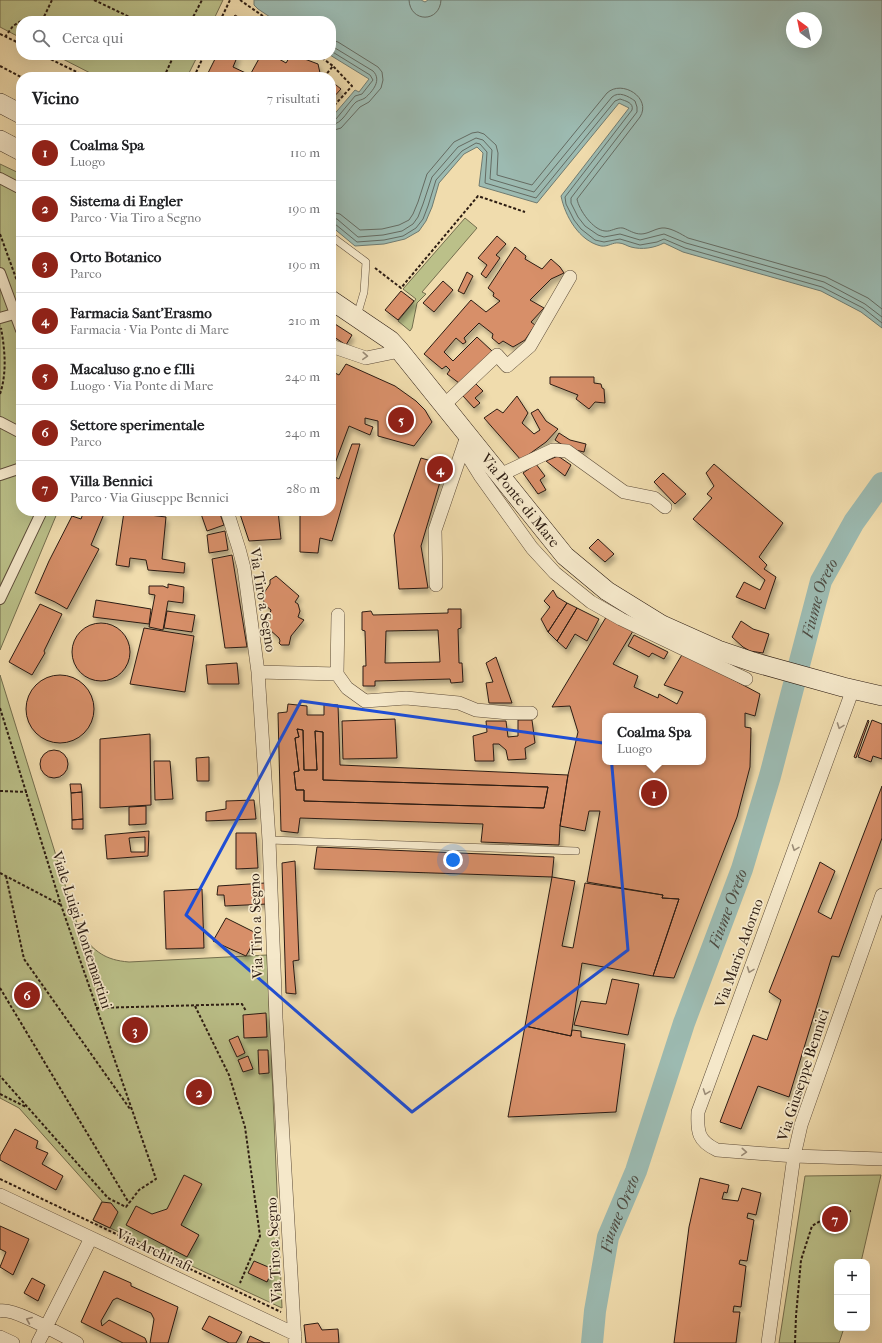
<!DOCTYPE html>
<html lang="it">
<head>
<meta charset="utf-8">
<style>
	:root { --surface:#fff; --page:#f6f6f6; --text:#202124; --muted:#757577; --line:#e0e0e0; --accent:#8f2418 }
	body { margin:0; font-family:"IM FELL French Canon",serif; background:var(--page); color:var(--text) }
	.controls { position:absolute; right:12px; bottom:12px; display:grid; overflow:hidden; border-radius:8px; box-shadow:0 4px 16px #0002 }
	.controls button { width:36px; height:36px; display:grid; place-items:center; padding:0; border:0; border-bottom:1px solid var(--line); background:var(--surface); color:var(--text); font:20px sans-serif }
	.compass { position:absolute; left:786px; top:12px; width:36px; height:36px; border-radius:50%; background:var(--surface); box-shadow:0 4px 16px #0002; rotate:327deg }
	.you { position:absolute; left:453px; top:860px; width:14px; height:14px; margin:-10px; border:3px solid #fff; border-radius:50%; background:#1a73e8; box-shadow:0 0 0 6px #1a73e833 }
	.badge { display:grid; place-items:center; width:26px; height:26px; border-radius:50%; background:var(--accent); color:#fff; font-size:13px; font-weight:700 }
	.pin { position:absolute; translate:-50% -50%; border:2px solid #fff; box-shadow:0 1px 4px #0006 }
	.popup { position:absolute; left:602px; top:713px; width:104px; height:52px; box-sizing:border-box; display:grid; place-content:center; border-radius:8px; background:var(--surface); filter:drop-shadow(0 1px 3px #0005); font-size:13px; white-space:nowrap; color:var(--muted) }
	.popup b { font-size:15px; color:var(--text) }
	.popup::after { content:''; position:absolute; left:50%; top:100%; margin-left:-8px; border:8px solid transparent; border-top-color:var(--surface) }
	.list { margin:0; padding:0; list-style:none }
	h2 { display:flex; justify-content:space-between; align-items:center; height:52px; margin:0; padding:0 16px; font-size:17px }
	h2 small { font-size:13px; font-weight:400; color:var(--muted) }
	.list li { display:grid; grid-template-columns:26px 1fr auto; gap:12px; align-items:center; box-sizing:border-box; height:56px; padding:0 16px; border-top:1px solid var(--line) }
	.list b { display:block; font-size:15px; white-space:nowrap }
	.list p { margin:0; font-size:13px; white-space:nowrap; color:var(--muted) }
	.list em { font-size:13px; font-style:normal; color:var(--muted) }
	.icon { flex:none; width:22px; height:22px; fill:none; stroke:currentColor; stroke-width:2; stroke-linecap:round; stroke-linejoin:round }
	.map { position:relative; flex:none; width:882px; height:1343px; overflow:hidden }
	.search { position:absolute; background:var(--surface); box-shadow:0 4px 16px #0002; left:16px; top:16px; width:320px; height:44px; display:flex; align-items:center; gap:10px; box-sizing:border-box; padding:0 14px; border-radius:16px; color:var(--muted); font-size:15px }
	.panel { position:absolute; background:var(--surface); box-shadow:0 4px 16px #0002; left:16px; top:72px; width:320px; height:444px; border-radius:16px }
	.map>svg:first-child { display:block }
	.green { fill:#bbc089; stroke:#746e4e }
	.water { fill:#9cbab1; stroke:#6f7b71; fill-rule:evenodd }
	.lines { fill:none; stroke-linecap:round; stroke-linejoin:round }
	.shore { stroke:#646b62; stroke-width:1 }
	.river { stroke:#9cbab1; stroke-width:22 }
	.building { fill:#d78f69; stroke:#2c1c12; fill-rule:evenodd; filter:url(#shadow) }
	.service-casing { stroke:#5d4c39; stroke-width:8 }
	.pedestrian-casing { stroke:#5d4c39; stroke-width:12 }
	.minor-casing { stroke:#5d4c39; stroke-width:14 }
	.secondary-casing { stroke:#2c1c12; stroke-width:20 }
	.path { stroke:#2c1c12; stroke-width:2; stroke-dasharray:3 2; stroke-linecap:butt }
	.service { stroke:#f5e8ca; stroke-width:7 }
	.pedestrian { stroke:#f5e8ca; stroke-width:10 }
	.minor { stroke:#f5e8ca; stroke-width:13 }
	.secondary { stroke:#f5e8ca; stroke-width:19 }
	.oneway { stroke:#9b8c77 }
	.marked { fill:none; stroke:#1d4ed8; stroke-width:3; stroke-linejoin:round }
	.labels { text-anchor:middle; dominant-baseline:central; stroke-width:3.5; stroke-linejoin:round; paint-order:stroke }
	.street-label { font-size:15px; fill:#2c1c12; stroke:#f5e8ca }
	.water-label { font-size:16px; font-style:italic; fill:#4e4b42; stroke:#f5e8ca }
</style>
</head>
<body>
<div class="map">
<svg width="882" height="1343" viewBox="0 0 882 1343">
	<defs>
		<filter id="shadow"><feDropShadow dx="2.5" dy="4.5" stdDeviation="2" flood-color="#0004"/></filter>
	</defs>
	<rect width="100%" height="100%" fill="#f0dcad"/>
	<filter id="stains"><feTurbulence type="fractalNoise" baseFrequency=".005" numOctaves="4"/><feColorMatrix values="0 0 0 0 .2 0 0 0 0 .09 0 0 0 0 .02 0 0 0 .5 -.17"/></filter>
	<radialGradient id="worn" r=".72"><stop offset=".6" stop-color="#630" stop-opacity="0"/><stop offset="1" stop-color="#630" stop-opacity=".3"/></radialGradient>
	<path class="green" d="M0,0H223L213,21H21V38L0,27Z
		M55,55H198L187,77H98Z
		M0,164L21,174V511H58L0,650Z
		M465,218L477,228L422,292L426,294L417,303L412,328L410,331L398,321L416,299L403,289Z
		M0,675L80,933C95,952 105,960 129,962L267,955L282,1308L93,1220L102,1201L19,1108L0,1098Z
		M881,1175L861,1262H837V1328H844L839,1343H779L805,1176Z"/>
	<path class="water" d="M254,0H421L425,2L428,0H882V328L861,312L821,291L683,252L664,243C654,248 642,250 631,247C627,246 623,243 619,243C613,242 608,247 601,246C579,241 565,216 561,196L629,108L619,103L537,203L479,186L483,153L477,147L464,154L439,183L432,207L426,221L419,231L405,239L384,244L355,246L331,226V118L355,90L359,92L369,79L330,55L331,21H276L258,9L254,5ZM792,18H816V42H792Z"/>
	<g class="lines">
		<path class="shore" d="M409,0C410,23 440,23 441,0
			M331,40L338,42L378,67L382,72L383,80L381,88L369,102L360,107L341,128L331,131
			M331,46L335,48L373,71C382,80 373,91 365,98C362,100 359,100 356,102C348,109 343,124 331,125
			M331,51L370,75L373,80L362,94L355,96L336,119L331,120
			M331,212L340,214L360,230L382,229L399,225L409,220L413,214L418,202L427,174L454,142L472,133L478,132L484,134L496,145L498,153L497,175L532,185L607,93C622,79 652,98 640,117L577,199C579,210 593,230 605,231C611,232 616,227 623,228C629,230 634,234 641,234C649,234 657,227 665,228C673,229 681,234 688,238L826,277L868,298L882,309
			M331,218L337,219L358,237L383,235L402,231L413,224L418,217L423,204L432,177L458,147L476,138L483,140L492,150L490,179L534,192L612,97C619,91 628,96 635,101L637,107V112L571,198V203L578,217L585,226L598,235L604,237L620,234L640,240L664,234L686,243L824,282L865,304L882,317
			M331,223L335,224L357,242L384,240L403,236L416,228L423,219L428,206L436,180L462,151L476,143L480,144L487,152L485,183L536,198L615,101L620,99C626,101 634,103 632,110L565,197L566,204L574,220L581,229L595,240L604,242L620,239L640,245L657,242L664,239L685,248L822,287L863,308L882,323"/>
		<path class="river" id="s1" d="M592,1343L595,1311L608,1237L636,1171L684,1023L742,869L770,776L821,581L854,522L882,483"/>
	</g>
	<path class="building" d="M235,15L242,19L241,21H231Z
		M217,55H238L233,67L250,75L261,55H272L286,63L291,55H294L318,64L320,73L317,77H206Z
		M331,81L341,89L331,100Z
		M497,236L506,244L496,255L500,258L486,278L481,274L487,265L478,258Z
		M515,247L526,256L525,259L542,269L551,259L560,267L564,273L551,279L530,300L544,308L531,322L535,325L525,340L513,347L503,341L499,344L492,338L493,334L479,323L464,338L466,342L463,344L456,338L444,352L453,361L477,337L492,351L463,386L447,374L450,370L446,366L442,369L424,354L471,300L486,312L500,301L493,296L494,293L488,288Z
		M467,272L473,276L464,294L458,291Z
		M443,281L453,290L434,312L423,303Z
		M401,291L414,301L398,320L385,310Z
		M335,324L352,335L346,345L331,335V330Z
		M346,364L395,386L416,401L425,410L432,422L414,446L378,436V421L365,418V424L373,427L370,435L349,426L331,474V371L339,375Z
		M550,377H594V383L601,384L602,388L604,389L605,403L595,402L589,409L576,399L578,395L550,384Z
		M476,384L483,391L475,398L480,403L474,408L463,396Z
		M517,396L528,413L522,423L534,434L540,430L531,413L538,409L546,421L558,429L546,442L521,460L484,418L497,409L503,413Z
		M559,433L570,440L586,444L584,452L567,448L555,440Z
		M352,444H360L332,541L320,538L318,553L300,552V511H331V475L339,479Z
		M558,456L571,465L565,476L546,461Z
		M421,458L445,465L421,546L428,588L399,589L394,535Z
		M536,464L545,476L540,480L546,490L538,494L523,473Z
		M714,464L783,523L759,557L767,565L764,569L776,577L765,609L736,597L744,582L760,590L765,580L693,519L712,498L707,494L714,486L706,473Z
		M663,473L686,494L675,504L654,482Z
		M84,511H97L104,514L91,545L99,549L67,609L55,602L35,593L49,561L72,516L81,519Z
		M200,511H219L224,525L207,531Z
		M239,511H278L281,539L249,541Z
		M124,512L166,517L162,559L185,563L184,573L148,570L146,560L130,558L129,567L116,565Z
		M225,531L228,550L209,553L207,535Z
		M598,539L614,554L605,562L589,548Z
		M232,555L247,647L225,648L212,559Z
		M276,576L299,596L295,602L298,604L300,611L298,617L304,620L291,636L289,645H281L279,643L280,641L279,638L269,629L268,619L271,610L265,605L262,596L270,584V580Z
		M168,584L184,587L183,603L168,601L163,630L149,627L155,595L149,594V586H163L168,588Z
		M553,590L557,597L567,603L548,632L541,619L550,607L544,601Z
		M96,600L151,609L149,624L93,617Z
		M567,603L577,608L557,641L548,632Z
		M40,604L62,614L44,651L45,653L32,675L9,662Z
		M577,608L599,619L587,641L575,634L566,649L557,641Z
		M448,609H461V628L458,629L459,663H462L463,682L451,683L450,679L375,681V686H363V666H366L365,631L362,630V612L371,611L373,615L448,613ZM438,630L440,662L385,663L386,631Z
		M167,611L195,615L192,632L164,628Z
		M608,614L633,631L613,664L638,676L634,687L658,698L659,694L677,704L683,692L664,685L683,653L760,694L755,716L745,713V727L751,728L750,767L737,817L674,978L653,976L679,899L662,898L663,895L587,882L600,811H589L585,831L560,826L568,775L578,732L570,706L552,707ZM605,716H703V762H605Z
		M741,621L753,629L769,634L763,653L750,651L743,647L732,637Z
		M72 652a29 29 0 1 1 58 0a29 29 0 1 1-58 0Z
		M144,628L194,636L185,692L130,684Z
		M634,635L668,652L664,659L652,653L649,657L628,646Z
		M496,657L512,703H489L486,683L493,682L486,663Z
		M237,663L239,684H208L206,665Z
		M26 709a34 34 0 1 1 68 0a34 34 0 1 1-68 0Z
		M288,704L307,706V715H324V704L338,705L340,765L568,775L560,826L559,845L481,842L483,824L300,818L298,833L281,831L278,713L287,712ZM297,729L303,730L304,770H317L315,731L323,732V780L548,787L544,808L304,801V790H296L294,772L299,771L295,738L299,737Z
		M395,719L397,758L343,759L342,721Z
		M518,720H532L535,743L525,748L526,759L508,760L506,750L499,744H493L494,761H475L473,736L487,732L486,721H506L508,737L518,736Z
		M868,720L869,721L856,758L854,757Z
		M872,720L882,724V759L873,756L871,762L858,757Z
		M297,729L303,730L304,770H317L315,731L323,732V780L548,787L544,808L304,801V790H296L294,772L299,771L295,738L299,737Z
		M150,734L151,805L100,808V739Z
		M40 764a14 14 0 1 1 28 0a14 14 0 1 1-28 0Z
		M209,757V781H197L196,758Z
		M154,761H170L173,799L155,800Z
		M70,784H81L82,792L71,793Z
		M882,786V838L839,957L832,956L789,1097L758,1086L741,1129L720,1122L753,1035L767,1040L781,1000L769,992L820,862L835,871L818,912L831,919Z
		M82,792L83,819L72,820L71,793Z
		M254,800L256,819L206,821V812L226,809V801Z
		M146,806V824L129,825V807Z
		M83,819V829H72V820Z
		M149,831L148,856L107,859L105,835Z
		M236,833H256L258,868L236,869Z
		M145,837V852H131L129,838Z
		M317,847L554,857L552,877L314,869Z
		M295,861L299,960L293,961L296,994L286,993L282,863Z
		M552,877L575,881L562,946L573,948L585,883L663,895L662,898L679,899L653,976L582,963L571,1036L525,1026Z
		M265,883L267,904L225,906L224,895H217L218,886Z
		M202,889L204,948L166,949L164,891Z
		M226,918L258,934L246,956L213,941Z
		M612,979L639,984L628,1035L574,1025L581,1001L606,1004Z
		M266,1013L267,1037L244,1038L243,1015Z
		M525,1026L571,1036L572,1030L581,1031V1037L625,1044L616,1112L508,1117Z
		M238,1036L245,1053L237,1057L229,1040Z
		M258,1050H268L269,1073L259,1074Z
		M248,1056L253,1069L243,1072L238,1060Z
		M15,1129L38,1141L36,1148L48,1153L42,1164L63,1176L56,1190L0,1160V1156Z
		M184,1175L202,1184L181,1225L199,1235L187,1257L126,1225L136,1206L152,1214L167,1209Z
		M700,1178L729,1185L727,1193L724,1192L722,1199L738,1201L742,1188L761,1193L756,1215L748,1213L747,1218L754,1220L747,1261L740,1260L739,1264L746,1266L741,1307L734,1306L733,1312H740L736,1343H674L689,1227Z
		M102,1202L111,1203L118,1212L110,1228L93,1220Z
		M0,1226L29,1239L13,1275L0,1267L6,1252L0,1249Z
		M254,1261L273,1269L267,1282L248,1273Z
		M104,1271L131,1283V1286L178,1307L168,1343H150L154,1319L151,1313L117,1298L113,1300L101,1321L102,1326L109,1320L145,1338L147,1343H123L81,1322Z
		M32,1278L45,1285L38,1301L24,1293Z
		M209,1316L242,1332L236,1343H229L202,1329Z
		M318,1323L322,1330L338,1329L339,1343H306L304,1325Z
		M250,1336L265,1343H270H247Z"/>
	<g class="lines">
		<g class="service-casing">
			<path id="service" d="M331,236L366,262L364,292L357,316
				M269,840L576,851"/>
		</g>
		<g class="pedestrian-casing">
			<path id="pedestrian" d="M0,178L21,189
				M0,273L21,330
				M0,318L21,312
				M0,422L21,433
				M0,475L21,468
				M0,599L42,511"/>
		</g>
		<g class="minor-casing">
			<path id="minor" d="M331,346L366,358L400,351
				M444,405L497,355L507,366L530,346L570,277
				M463,448L481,477L532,548L555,573L591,602L621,619L746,679
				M500,475L553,450L567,451L624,492L654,498L665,507
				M227,511L239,549L244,568L258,672L269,840L276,1018L295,1343
				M436,585L435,530L465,442
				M258,672L337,674L347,688L365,701L406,698L459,703L476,710L509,713H531
				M337,674L338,615
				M853,689L698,1112C697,1132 698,1141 717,1150L794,1156L882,1159
				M0,1195L295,1334
				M0,1311C13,1307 63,1336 77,1343
				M0,1337L13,1343
				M38,1343L91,1238
				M768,1343L794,1156L801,1125L882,895"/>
		</g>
		<g class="secondary-casing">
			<g id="secondary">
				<path d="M0,103L21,114"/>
				<path d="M0,140L21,151"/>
				<path id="s2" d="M331,300L390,340L400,351L565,556L607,591L662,625L718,650L753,662L843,687L882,696"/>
			</g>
		</g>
		<path class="path" d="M94,0L138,21
			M240,0L270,21
			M21,21L32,19L37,21
			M42,21L52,0
			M191,21L202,0
			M220,21L230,0
			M0,34L21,44
			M5,37L13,26L21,21
			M42,55L87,77
			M318,55L333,66
			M51,59V55
			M0,66L21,77
			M164,77L174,55
			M194,77L204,55
			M324,77L333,66L352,86L331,109
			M0,234L21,292
			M375,268L401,288L478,196L525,212
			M0,394C7,373 5,350 1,328
			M0,708L61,905L156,1179L139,1190L126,1207L108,1198L0,1076
			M0,791L27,792
			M0,873L61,905
			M6,876L24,959L130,1109
			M0,988L129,1203
			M195,1006L229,1075L245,1127L260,1236L240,1283
			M96,1008L242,1004L246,1011
			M0,1094L26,1107
			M0,1179L281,1312
			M795,1343L796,1316L801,1260L812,1226L829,1216L851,1211"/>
		<use href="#service" class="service"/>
		<use href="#pedestrian" class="pedestrian"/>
		<use href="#minor" class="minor"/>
		<use href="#secondary" class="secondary"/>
	</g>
	<defs><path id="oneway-chevron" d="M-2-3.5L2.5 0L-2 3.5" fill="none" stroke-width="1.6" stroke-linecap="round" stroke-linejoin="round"/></defs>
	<g class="oneway">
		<use href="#oneway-chevron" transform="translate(365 356) rotate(4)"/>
		<use href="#oneway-chevron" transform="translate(840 726) rotate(110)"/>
		<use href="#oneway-chevron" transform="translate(795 848) rotate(110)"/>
		<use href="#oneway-chevron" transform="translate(750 970) rotate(110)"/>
		<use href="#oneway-chevron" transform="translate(706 1092) rotate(110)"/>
		<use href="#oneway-chevron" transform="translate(744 1152) rotate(4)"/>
		<use href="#oneway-chevron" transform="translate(29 1320) rotate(-157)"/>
	</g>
	<path class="marked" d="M301,701L610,744L628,950L412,1112L186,915Z"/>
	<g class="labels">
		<g class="street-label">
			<text stroke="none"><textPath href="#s2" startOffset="278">Via Ponte di Mare</textPath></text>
			<text transform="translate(263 600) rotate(81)">Via Tiro a Segno</text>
			<text transform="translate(256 926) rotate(-92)">Via Tiro a Segno</text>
			<text transform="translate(82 930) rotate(72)">Viale Luigi Montemartini</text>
			<text transform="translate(739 953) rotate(-70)">Via Mario Adorno</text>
			<text transform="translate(803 1075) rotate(-72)">Via Giuseppe Bennici</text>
			<text transform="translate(154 1250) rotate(25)">Via Archirafi</text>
			<text transform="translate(274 1250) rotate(-93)">Via Tiro a Segno</text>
		</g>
		<g class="water-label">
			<text stroke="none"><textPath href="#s1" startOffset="781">Fiume Oreto</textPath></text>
			<text stroke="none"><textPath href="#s1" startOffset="457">Fiume Oreto</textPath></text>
			<text stroke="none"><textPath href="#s1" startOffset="133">Fiume Oreto</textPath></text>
		</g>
	</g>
	<rect width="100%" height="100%" filter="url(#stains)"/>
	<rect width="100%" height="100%" fill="url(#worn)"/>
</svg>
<div class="controls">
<button>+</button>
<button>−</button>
</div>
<svg class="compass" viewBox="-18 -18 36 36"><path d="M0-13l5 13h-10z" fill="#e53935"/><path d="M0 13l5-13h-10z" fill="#757577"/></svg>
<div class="you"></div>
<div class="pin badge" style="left:654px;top:793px">1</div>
<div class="popup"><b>Coalma Spa</b>Luogo</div>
<div class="pin badge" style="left:199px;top:1092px">2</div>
<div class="pin badge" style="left:135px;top:1030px">3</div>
<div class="pin badge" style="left:440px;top:469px">4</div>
<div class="pin badge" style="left:401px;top:420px">5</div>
<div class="pin badge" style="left:27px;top:995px">6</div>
<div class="pin badge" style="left:835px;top:1219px">7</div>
<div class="search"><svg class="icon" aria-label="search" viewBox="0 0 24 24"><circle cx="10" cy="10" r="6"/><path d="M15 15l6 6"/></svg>Cerca qui</div>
<section class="panel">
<h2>Vicino<small>7 risultati</small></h2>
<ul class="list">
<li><span class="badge">1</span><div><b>Coalma Spa</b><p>Luogo</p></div><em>110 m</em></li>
<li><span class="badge">2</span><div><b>Sistema di Engler</b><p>Parco · Via Tiro a Segno</p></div><em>190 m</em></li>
<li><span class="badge">3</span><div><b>Orto Botanico</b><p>Parco</p></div><em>190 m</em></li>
<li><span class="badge">4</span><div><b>Farmacia Sant'Erasmo</b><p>Farmacia · Via Ponte di Mare</p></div><em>210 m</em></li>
<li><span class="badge">5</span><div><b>Macaluso g.no e f.lli</b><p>Luogo · Via Ponte di Mare</p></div><em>240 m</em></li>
<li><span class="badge">6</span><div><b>Settore sperimentale</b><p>Parco</p></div><em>240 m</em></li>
<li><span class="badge">7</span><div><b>Villa Bennici</b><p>Parco · Via Giuseppe Bennici</p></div><em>280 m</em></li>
</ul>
</section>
</div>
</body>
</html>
